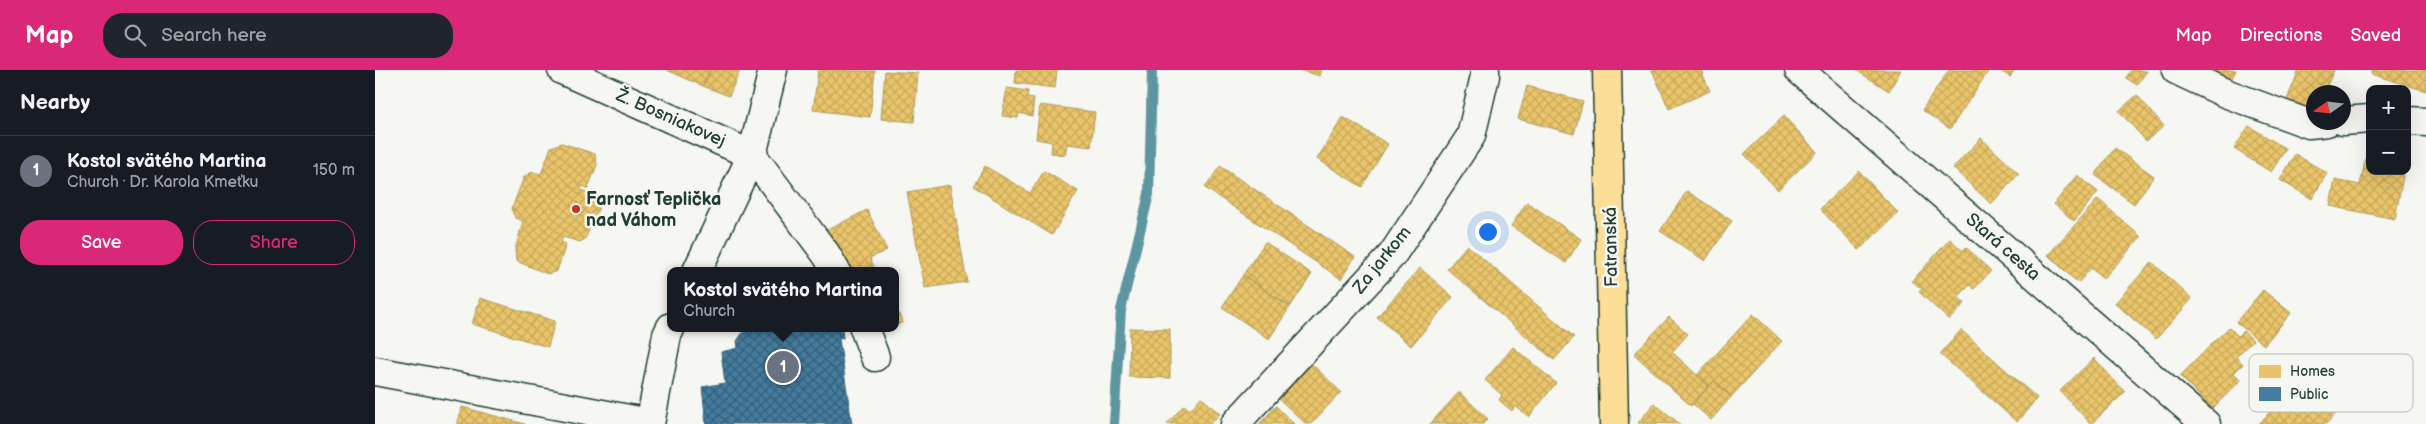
<!DOCTYPE html>
<html lang="en">
<head>
<meta charset="utf-8">
<style>
	:root { --surface:#171b24; --page:#20242c; --text:#f1f3f6; --muted:#9ea1a6; --line:#363941; --accent:#db2777 }
	body { margin:0; font-family:"Balsamiq Sans",sans-serif; background:var(--page); color:var(--text) }
	.controls { position:absolute; right:15px; top:15px; display:grid; overflow:hidden; border-radius:10px; box-shadow:0 5px 20px #0002 }
	.controls button { width:45px; height:45px; display:grid; place-items:center; padding:0; border:0; border-bottom:1px solid var(--line); background:var(--surface); color:var(--text); font:25px sans-serif }
	.compass { position:absolute; left:1931px; top:15px; width:45px; height:45px; border-radius:50%; background:var(--surface); box-shadow:0 5px 20px #0002; rotate:256deg }
	.you { position:absolute; left:1112px; top:161px; width:18px; height:18px; margin:-12px; border:4px solid #fff; border-radius:50%; background:#1a73e8; box-shadow:0 0 0 8px #1a73e833 }
	.badge { display:grid; place-items:center; width:32px; height:32px; border-radius:50%; background:var(--accent); color:#fff; font-size:16px; font-weight:700 }
	.pin { position:absolute; translate:-50% -50%; border:2px solid #fff; box-shadow:0 1px 5px #0006 }
	.popup { position:absolute; left:292px; top:197px; width:232px; height:65px; box-sizing:border-box; display:grid; place-content:center; border-radius:10px; background:var(--surface); filter:drop-shadow(0 1px 4px #0005); font-size:16px; white-space:nowrap; color:var(--muted) }
	.popup b { font-size:19px; color:var(--text) }
	.popup::after { content:''; position:absolute; left:50%; top:100%; margin-left:-10px; border:10px solid transparent; border-top-color:var(--surface) }
	.list { margin:0; padding:0; list-style:none }
	h2 { display:flex; justify-content:space-between; align-items:center; height:65px; margin:0; padding:0 20px; font-size:21px }
	h2 small { font-size:16px; font-weight:400; color:var(--muted) }
	.list li { display:grid; grid-template-columns:32px 1fr auto; gap:15px; align-items:center; box-sizing:border-box; height:70px; padding:0 20px; border-top:1px solid var(--line) }
	.list b { display:block; font-size:19px; white-space:nowrap }
	.list p { margin:0; font-size:16px; white-space:nowrap; color:var(--muted) }
	.list em { font-size:16px; font-style:normal; color:var(--muted) }
	.actions { display:flex; gap:10px; padding:15px 20px }
	.actions a { flex:1; padding:11px 0; border:1px solid var(--accent); border-radius:20px; text-align:center; font-size:18px; color:var(--accent) }
	.actions .main { background:var(--accent); color:#fff }
	.icon { flex:none; width:28px; height:28px; fill:none; stroke:currentColor; stroke-width:2; stroke-linecap:round; stroke-linejoin:round }
	.map { position:relative; flex:none; width:2051px; height:354px; overflow:hidden }
	header { display:flex; align-items:center; gap:30px; box-sizing:border-box; height:70px; padding:0 25px; background:var(--accent); color:#fff }
	header strong { font-size:24px }
	nav { display:flex; gap:28px; margin-inline-start:auto; font-size:18px }
	.search { width:350px; height:45px; background:var(--page); display:flex; align-items:center; gap:12px; box-sizing:border-box; padding:0 18px; border-radius:20px; color:var(--muted); font-size:19px }
	main { display:flex }
	aside { flex:1; background:var(--surface) }
	.map>svg:first-child { display:block }
	.homes { fill:url(#homes-cross-hatch); stroke:#ac9c5a }
	.public { fill:url(#public-cross-hatch); stroke:#3a687e }
	.lines { fill:none; stroke-linecap:round; stroke-linejoin:round }
	.stream { stroke:#5d96a0; stroke-width:10 }
	.minor-casing { stroke:#1f3d34; stroke-width:31 }
	.major-casing { stroke:#1f3d34; stroke-width:31 }
	.minor { stroke:#f6f6f2; stroke-width:28 }
	.major { stroke:#fcde96; stroke-width:28 }
	.poi-dot { fill:#c8321e; stroke:#f6f6f2; stroke-width:2 }
	.labels { text-anchor:middle; dominant-baseline:central; stroke-width:5; stroke-linejoin:round; paint-order:stroke }
	.street-label { font-size:18px; fill:#1f3d34; stroke:#f6f6f2 }
	.poi-label { font-size:18px; font-weight:bold; fill:#1f3d34; stroke:#f6f6f2; text-anchor:start }
	.key { fill:#f6f6f2; stroke:#b6beb9; stroke-width:1 }
	.key-label { font-size:14px; fill:#1f3d34 }
</style>
</head>
<body>
<header>
<strong>Map</strong>
<div class="search"><svg class="icon" aria-label="search" viewBox="0 0 24 24"><circle cx="10" cy="10" r="6"/><path d="M15 15l6 6"/></svg>Search here</div>
<nav><a>Map</a><a>Directions</a><a>Saved</a></nav>
</header>
<main>
<aside>
<h2>Nearby<small></small></h2>
<ul class="list">
<li><span class="badge" style="background:#6b7280">1</span><div><b>Kostol svätého Martina</b><p>Church · Dr. Karola Kmeťku</p></div><em>150 m</em></li>
</ul>
<div class="actions"><a class="main">Save</a><a>Share</a></div>
</aside>
<div class="map">
<svg width="2051" height="354" viewBox="0 0 2051 354">
	<defs>
		<pattern id="homes-cross-hatch" width="8" height="8" patternUnits="userSpaceOnUse" patternTransform="scale(1.25)"><rect width="8" height="8" fill="#e9c46a"/><path d="M0 0l8 8M0 8l8-8" fill="none" stroke="#c7a95c"/></pattern>
		<pattern id="public-cross-hatch" width="8" height="8" patternUnits="userSpaceOnUse" patternTransform="scale(1.25)"><rect width="8" height="8" fill="#457b9d"/><path d="M0 0l8 8M0 8l8-8" fill="none" stroke="#36617a"/></pattern>
	</defs>
	<rect width="100%" height="100%" fill="#f6f6f2"/>
	<filter id="ink" filterUnits="userSpaceOnUse"><feTurbulence type="fractalNoise" baseFrequency=".02" numOctaves="2"/><feDisplacementMap in="SourceGraphic" scale="10" xChannelSelector="R" yChannelSelector="G"/><feConvolveMatrix kernelMatrix="1 2 1 2 8 2 1 2 1" color-interpolation-filters="sRGB"/></filter>
	<g filter="url(#ink)">
		<path class="homes" d="M292,0H335L328,16Z
			M335,0H365L354,26L328,16Z
			M443,0L500,1L495,47L438,40Z
			M641,0H682L680,18L640,13Z
			M924,0H946L945,6Z
			M1277,0H1326L1335,21L1294,39Z
			M1481,0H1526L1514,21Z
			M1574,0H1614L1575,59L1547,40Z
			M1624,0H1640L1635,7Z
			M1756,0L1772,1L1762,15L1751,8Z
			M1828,0H1861L1855,12Z
			M1924,0H1959L1949,22H1938V43L1911,32Z
			M1997,0H2051V21L1996,4Z
			M510,1L543,3L539,52L506,49Z
			M1152,16L1208,31L1199,64L1143,49Z
			M632,18L653,21L652,28L659,29L657,46L644,43L643,48L627,46Z
			M1762,25L1789,56L1771,71L1744,41Z
			M665,35L720,42L716,77L692,74L690,85L676,83L677,72L661,69Z
			M1409,46L1442,82L1403,120L1369,84Z
			M968,47L1013,74L987,117L942,89Z
			M1874,56L1911,79L1896,102L1859,79Z
			M1606,68L1644,104L1616,134L1578,98Z
			M1995,68V101H2029L2020,149L1955,136L1960,110L1985,115Z
			M187,73L220,84L222,95L213,118L207,116L206,120L221,126L225,135L210,169L205,172L188,167L186,172L191,174L182,201L173,204L141,191L140,180L148,151L140,148L137,138L149,107L157,102L166,104L176,77Z
			M1740,78L1779,106L1759,134L1720,105Z
			M1920,84L1952,103L1937,129L1905,110Z
			M610,96L655,123L669,101L703,121L677,165L598,116Z
			M845,96L980,187L966,209L830,118Z
			M1484,101L1523,143L1484,180L1445,139Z
			M1702,105L1723,122L1699,151L1679,134Z
			M575,115L592,212L550,218L532,122Z
			M1312,121L1357,151L1330,191L1285,161Z
			M1723,129L1766,167L1728,209L1716,198L1703,213L1673,185Z
			M1152,132L1206,169L1191,193L1136,156Z
			M492,140L512,180L495,188L501,201H473L452,160Z
			M1575,169L1588,181L1591,177L1616,201L1599,219L1595,215L1583,227L1590,233L1574,250L1544,222L1547,219L1537,211Z
			M890,172L937,204L915,237L868,205Z
			M1092,175L1199,267L1179,290L1072,199Z
			M1777,192L1817,229L1781,269L1740,233Z
			M1045,198L1078,227L1036,276L1002,247Z
			M868,205L915,237L894,269L847,237Z
			M1888,220L1916,243L1889,275L1861,252Z
			M105,228L180,251L173,277L97,254Z
			M520,238L528,252L520,256Z
			M1378,244L1407,271L1356,327L1339,311L1334,316L1322,305Z
			M1294,247L1313,264L1297,282L1334,316L1316,336L1259,284Z
			M1854,257L1863,266L1868,261L1878,270L1861,287L1868,294L1859,303L1866,310L1837,339L1805,306Z
			M755,258L795,259V308L754,307Z
			M1586,260L1662,328L1642,352L1565,284Z
			M1138,277L1181,313L1154,347L1140,336L1137,341L1124,330L1127,325L1110,310Z
			M1719,288L1750,322L1716,354L1685,321Z
			M937,294L966,322L936,354H931L904,329Z
			M1934,307L1967,337L1951,354H1884L1907,328L1912,332Z
			M1339,311L1356,327L1336,350L1318,334Z
			M1084,322L1113,349L1108,354H1055Z
			M826,327L845,344L835,354H792L809,335L815,340Z
			M1279,333L1305,354L1263,353Z
			M901,336L919,354H884Z
			M87,337L150,354H82Z"/>
		<path class="public" d="M395,258L400,261V258H467L468,268L464,269L477,354H331L327,317L350,313L346,282L363,278L362,271L371,258Z"/>
		<g class="lines">
			<path class="stream" d="M739,354L746,240L774,124L777,0"/>
			<g class="minor-casing">
				<path id="minor" d="M187,0L377,85L451,184L461,201
					M1424,0L1831,354
					M1801,0L1850,23L1934,54L1952,52
					M1968,51L1995,49
					M2032,51L2051,52
					M322,201L377,85L398,0
					M489,258L500,287
					M0,301L275,353
					M275,354L292,265L296,257
					M860,354L1017,185L1096,66L1110,6V0"/>
			</g>
			<g class="major-casing">
				<path id="major" d="M1232,0L1239,354"/>
			</g>
			<use href="#minor" class="minor"/>
			<use href="#major" class="major"/>
		</g>
	</g>
	<circle class="poi-dot" cx="201" cy="139" r="5"/>
	<g class="labels">
		<g class="street-label">
			<text transform="translate(296 48) rotate(24)">Ž. Bosniakovej</text>
			<text transform="translate(1236 177) rotate(-91)">Fatranská</text>
			<text transform="translate(1628 177) rotate(41)">Stará cesta</text>
			<text transform="translate(1007 190) rotate(-51)">Za jarkom</text>
		</g>
		<g class="poi-label">
			<text x="211" y="129">Farnosť Teplička<tspan x="211" dy="21">nad Váhom</tspan></text>
		</g>
	</g>
	<rect x="1874" y="284" width="164" height="58" rx="8" class="key"/>
	<rect x="1884" y="295" width="22" height="13" fill="#e9c46a"/>
	<rect x="1884" y="317" width="22" height="14" fill="#457b9d"/>
	<g class="key-label">
		<text x="1915" y="306">Homes</text>
		<text x="1915" y="329">Public</text>
	</g>
</svg>
<div class="controls">
<button>+</button>
<button>−</button>
</div>
<svg class="compass" viewBox="-18 -18 36 36"><path d="M0-13l5 13h-10z" fill="#e53935"/><path d="M0 13l5-13h-10z" fill="#9ea1a6"/></svg>
<div class="you"></div>
<div class="pin badge" style="left:408px;top:297px;background:#6b7280">1</div>
<div class="popup"><b>Kostol svätého Martina</b>Church</div>
</div>
</main>
</body>
</html>
